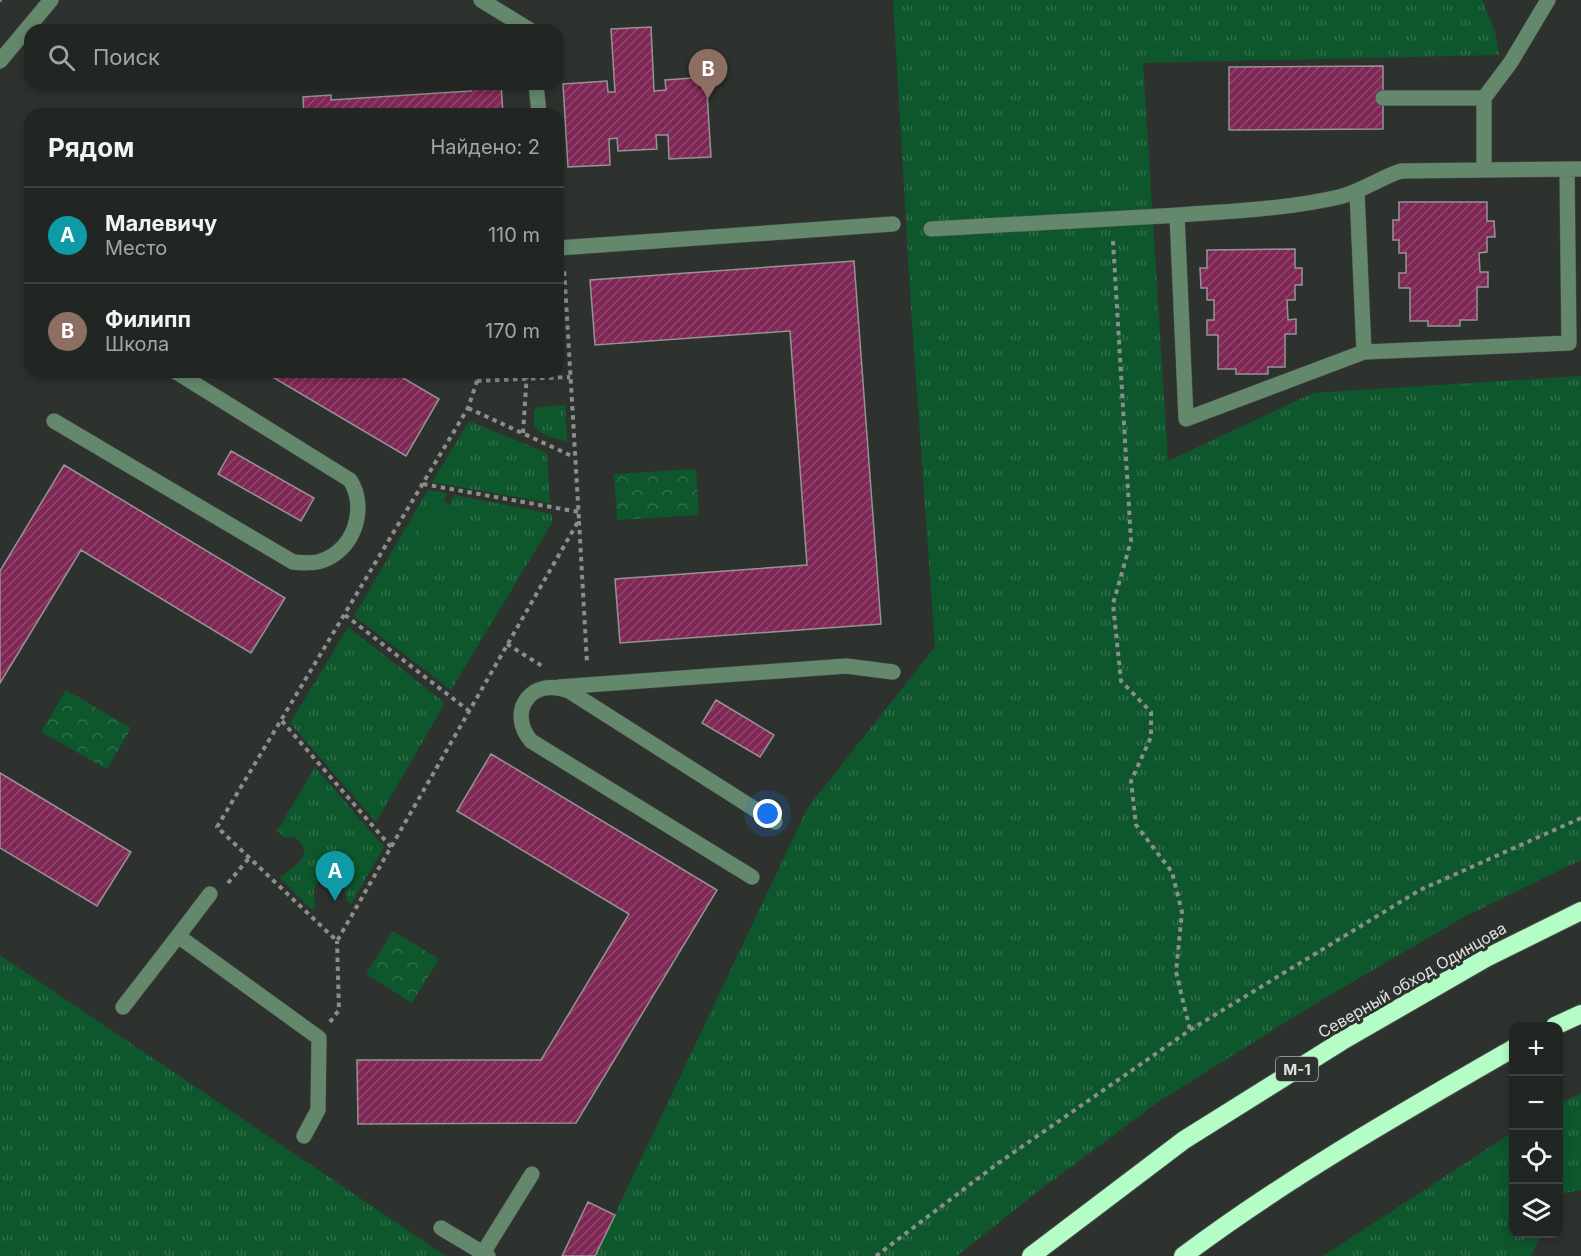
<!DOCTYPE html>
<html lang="ru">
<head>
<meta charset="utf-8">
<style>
	:root { --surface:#222623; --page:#2e3230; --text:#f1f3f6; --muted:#a2a5a6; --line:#3f4341; --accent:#8bbbb9 }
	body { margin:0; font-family:Inter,sans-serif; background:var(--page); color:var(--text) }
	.controls { position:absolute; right:18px; bottom:18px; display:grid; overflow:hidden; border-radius:12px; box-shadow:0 3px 9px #0003 }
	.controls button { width:54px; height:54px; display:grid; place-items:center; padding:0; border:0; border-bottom:2px solid var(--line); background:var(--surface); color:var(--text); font:30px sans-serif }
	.you { position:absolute; left:768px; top:814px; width:21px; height:21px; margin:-15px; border:4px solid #fff; border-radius:50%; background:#1a73e8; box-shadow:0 0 0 9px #1a73e833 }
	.badge { display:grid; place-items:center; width:39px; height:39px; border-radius:50%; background:var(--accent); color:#fff; font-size:20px; font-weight:700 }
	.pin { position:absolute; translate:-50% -50px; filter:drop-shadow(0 2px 3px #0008) }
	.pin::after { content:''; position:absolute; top:32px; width:21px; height:18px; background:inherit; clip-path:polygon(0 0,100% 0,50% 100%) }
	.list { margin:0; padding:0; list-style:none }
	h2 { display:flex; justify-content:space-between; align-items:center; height:78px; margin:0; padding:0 24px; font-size:26px }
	h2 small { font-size:20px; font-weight:400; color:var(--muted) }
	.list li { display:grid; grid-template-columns:39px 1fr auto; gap:18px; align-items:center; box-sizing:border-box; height:96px; padding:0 24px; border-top:2px solid var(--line) }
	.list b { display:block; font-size:22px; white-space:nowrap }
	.list p { margin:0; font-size:20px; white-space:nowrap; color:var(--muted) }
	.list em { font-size:20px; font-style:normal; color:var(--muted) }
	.icon { flex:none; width:33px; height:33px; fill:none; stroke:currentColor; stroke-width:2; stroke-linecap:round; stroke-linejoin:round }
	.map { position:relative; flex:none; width:1581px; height:1256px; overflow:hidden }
	.search { position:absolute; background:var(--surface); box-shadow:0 3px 9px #0003; left:24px; top:24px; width:540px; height:66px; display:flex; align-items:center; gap:15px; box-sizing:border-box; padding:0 21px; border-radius:18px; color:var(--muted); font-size:22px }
	.panel { position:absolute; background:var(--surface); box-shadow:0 3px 9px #0003; left:24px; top:108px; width:540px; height:270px; border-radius:18px }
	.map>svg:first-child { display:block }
	.grass { fill:url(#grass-tufts) }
	.park { fill:url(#park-crowns) }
	.pitch { fill:#0e562b }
	.building { fill:url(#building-hatch); stroke:#989294; stroke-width:1.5 }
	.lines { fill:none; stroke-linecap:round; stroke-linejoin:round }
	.minor-casing { stroke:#4a4e4b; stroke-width:16 }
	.highway-casing { stroke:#4a4e4b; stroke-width:20 }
	.path { stroke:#8b8e8b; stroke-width:4; stroke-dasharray:4.5 4.5; stroke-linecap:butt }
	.minor { stroke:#64886c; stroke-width:15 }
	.highway { stroke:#b5fdc7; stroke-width:18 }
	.labels { text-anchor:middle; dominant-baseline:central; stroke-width:6; stroke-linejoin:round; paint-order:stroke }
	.shield { fill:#2e322f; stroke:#abadab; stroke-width:1.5 }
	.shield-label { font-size:15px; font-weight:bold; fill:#e0e2e0 }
	.street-label { font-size:16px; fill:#e0e2e0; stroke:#2e322f }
</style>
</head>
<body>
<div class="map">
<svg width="1581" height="1256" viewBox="0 0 1581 1256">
	<defs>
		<pattern id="grass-tufts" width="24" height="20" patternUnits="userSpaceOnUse" patternTransform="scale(1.5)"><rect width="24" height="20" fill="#0e562b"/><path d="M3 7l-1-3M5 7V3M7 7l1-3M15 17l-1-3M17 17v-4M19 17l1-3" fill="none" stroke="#316e49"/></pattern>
		<pattern id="park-crowns" width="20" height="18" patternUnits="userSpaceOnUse" patternTransform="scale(1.5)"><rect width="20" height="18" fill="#0e562b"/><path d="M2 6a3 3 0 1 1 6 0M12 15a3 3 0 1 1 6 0" fill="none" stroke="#316e49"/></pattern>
		<pattern id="building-hatch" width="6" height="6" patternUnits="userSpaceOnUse" patternTransform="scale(1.5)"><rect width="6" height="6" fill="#7f2856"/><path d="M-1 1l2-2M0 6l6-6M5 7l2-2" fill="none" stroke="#91476e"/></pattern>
	</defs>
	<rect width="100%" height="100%" fill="#2e322f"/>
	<path class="grass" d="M893,0H1482L1495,31L1499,55L1143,63L1168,461L1313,393L1581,376V860L1464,917L1318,1002L1158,1102L1036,1193L957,1256H595L808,807L935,647L911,308Z
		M565,405L567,441L549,437L534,428V411L537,407Z
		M469,421L547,453L550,503L432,482Z
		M428,490L447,493L443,501L438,499L460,511L449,505L454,495L552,514V523L451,690L354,616Z
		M348,627L445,703L376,822L290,723Z
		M315,767L384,847L351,904L346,901C350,867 303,872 316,905L313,911L280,878C291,866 319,856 294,837H284L277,831Z
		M0,955L446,1256H0Z
		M1581,1093V1190L1560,1194L1559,1198V1104Z
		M1513,1132L1514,1234H1541L1531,1256H1323Z"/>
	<path class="park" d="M696,469L699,515L617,520L614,474Z
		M66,690L131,728L107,769L41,732Z
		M393,931L439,959L412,1003L366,974Z"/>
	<path class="pitch" d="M438,498L461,511L441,546L418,534Z"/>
	<path class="building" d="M651,27L654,91L666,90L665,80L706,77L711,157L669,159L668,135H656L657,149L618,151L617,138L609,139L610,165L568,167L563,84L607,81L608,92H615L611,29Z
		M1383,66V129L1229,130V67Z
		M471,84H501L503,114H304L303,97L331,95V100L471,91Z
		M1399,202H1487V221H1494L1495,237H1487V252L1479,253L1480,272H1488V287H1477V320H1460V326H1428V321H1410V288H1399V273H1406V253H1399V240H1393V220H1399Z
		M1295,249V268H1302V285H1295V300H1287L1288,320L1296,319V334H1285V367H1268V374H1236V369H1218V335H1207V320H1214V300H1207V288H1201L1200,268H1207V250Z
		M854,261L881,624L620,643L615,579L807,565L790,331L595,345L590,280Z
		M264,372H393L439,399L406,456Z
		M231,451L314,498L301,521L218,474Z
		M64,465L285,598L251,653L81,550L0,683V571Z
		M716,700L774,735L760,757L702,723Z
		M491,754L717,890L576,1123L358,1124L357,1060H541L629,914L457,811Z
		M0,773L131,852L97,906L0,848Z
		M588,1202L615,1215L595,1256H562Z"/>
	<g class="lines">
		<g class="minor-casing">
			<path id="minor" d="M481,0L530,30
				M0,61L51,0
				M536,84L539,114
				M1383,98H1484L1511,62L1548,0
				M1484,98V170L1581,169
				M1357,192L1364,352
				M1177,215L1186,419L1364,352L1569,343L1567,169
				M931,229C1014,225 1097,220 1180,215C1233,211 1287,209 1339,197C1361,192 1379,178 1401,171L1484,170
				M558,248L893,224
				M54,421L293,562C302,563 312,564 321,561C354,551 368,508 350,480L176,372
				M559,687L846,666L893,672
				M752,877L531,741C506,711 532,676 569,691L775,822
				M178,936L210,894
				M123,1007L178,936L319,1038L318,1110L304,1136
				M441,1228L483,1253
				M488,1256L483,1253L532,1174"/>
		</g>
		<g class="highway-casing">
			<path id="highway" d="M1555,1026L1581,1014
				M1031,1256L1184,1140L1342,1041L1486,958L1581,911
				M1183,1256C1287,1178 1401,1113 1514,1048"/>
		</g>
		<path class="path" d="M0,1L1,0
			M1113,241L1131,541L1113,604L1121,681L1151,712V737L1131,781L1136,825L1172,872L1182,912L1176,972L1190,1030
			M558,324L567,323
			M480,372L468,408L217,827L337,941L579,520L564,267
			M477,381L570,377
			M468,408L574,457
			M523,433L527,372
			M423,484L579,512
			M579,521L587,663
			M345,615L469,711
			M507,644L542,666
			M282,721L391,847
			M228,883L249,858
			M330,1022L339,1010L337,941
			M876,1256L997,1164L1190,1030L1420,890L1581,818"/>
		<use href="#minor" class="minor"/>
		<use href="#highway" class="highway"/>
	</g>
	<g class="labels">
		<rect class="shield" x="1276" y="1057" width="42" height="24" rx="4.5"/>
		<g class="shield-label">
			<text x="1297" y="1069">М-1</text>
		</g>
		<g class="street-label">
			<text transform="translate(1412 980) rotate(-30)">Северный обход Одинцова</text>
		</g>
	</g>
</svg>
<div class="controls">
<button>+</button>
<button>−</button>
<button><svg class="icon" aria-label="locate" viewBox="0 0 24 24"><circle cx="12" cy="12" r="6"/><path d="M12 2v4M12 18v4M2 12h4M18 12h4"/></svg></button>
<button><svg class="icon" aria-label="layers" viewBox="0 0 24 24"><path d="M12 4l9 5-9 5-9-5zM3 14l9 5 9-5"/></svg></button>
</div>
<div class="you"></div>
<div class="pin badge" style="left:335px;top:901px;background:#0f9aa8">A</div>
<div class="pin badge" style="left:708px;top:99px;background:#8d6e63">B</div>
<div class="search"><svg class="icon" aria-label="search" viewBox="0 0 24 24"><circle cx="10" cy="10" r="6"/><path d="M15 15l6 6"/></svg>Поиск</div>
<section class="panel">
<h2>Рядом<small>Найдено: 2</small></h2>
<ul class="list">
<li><span class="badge" style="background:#0f9aa8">A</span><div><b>Малевичу</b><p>Место</p></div><em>110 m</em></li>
<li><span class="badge" style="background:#8d6e63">B</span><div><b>Филипп</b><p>Школа</p></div><em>170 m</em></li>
</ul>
</section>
</div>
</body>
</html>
